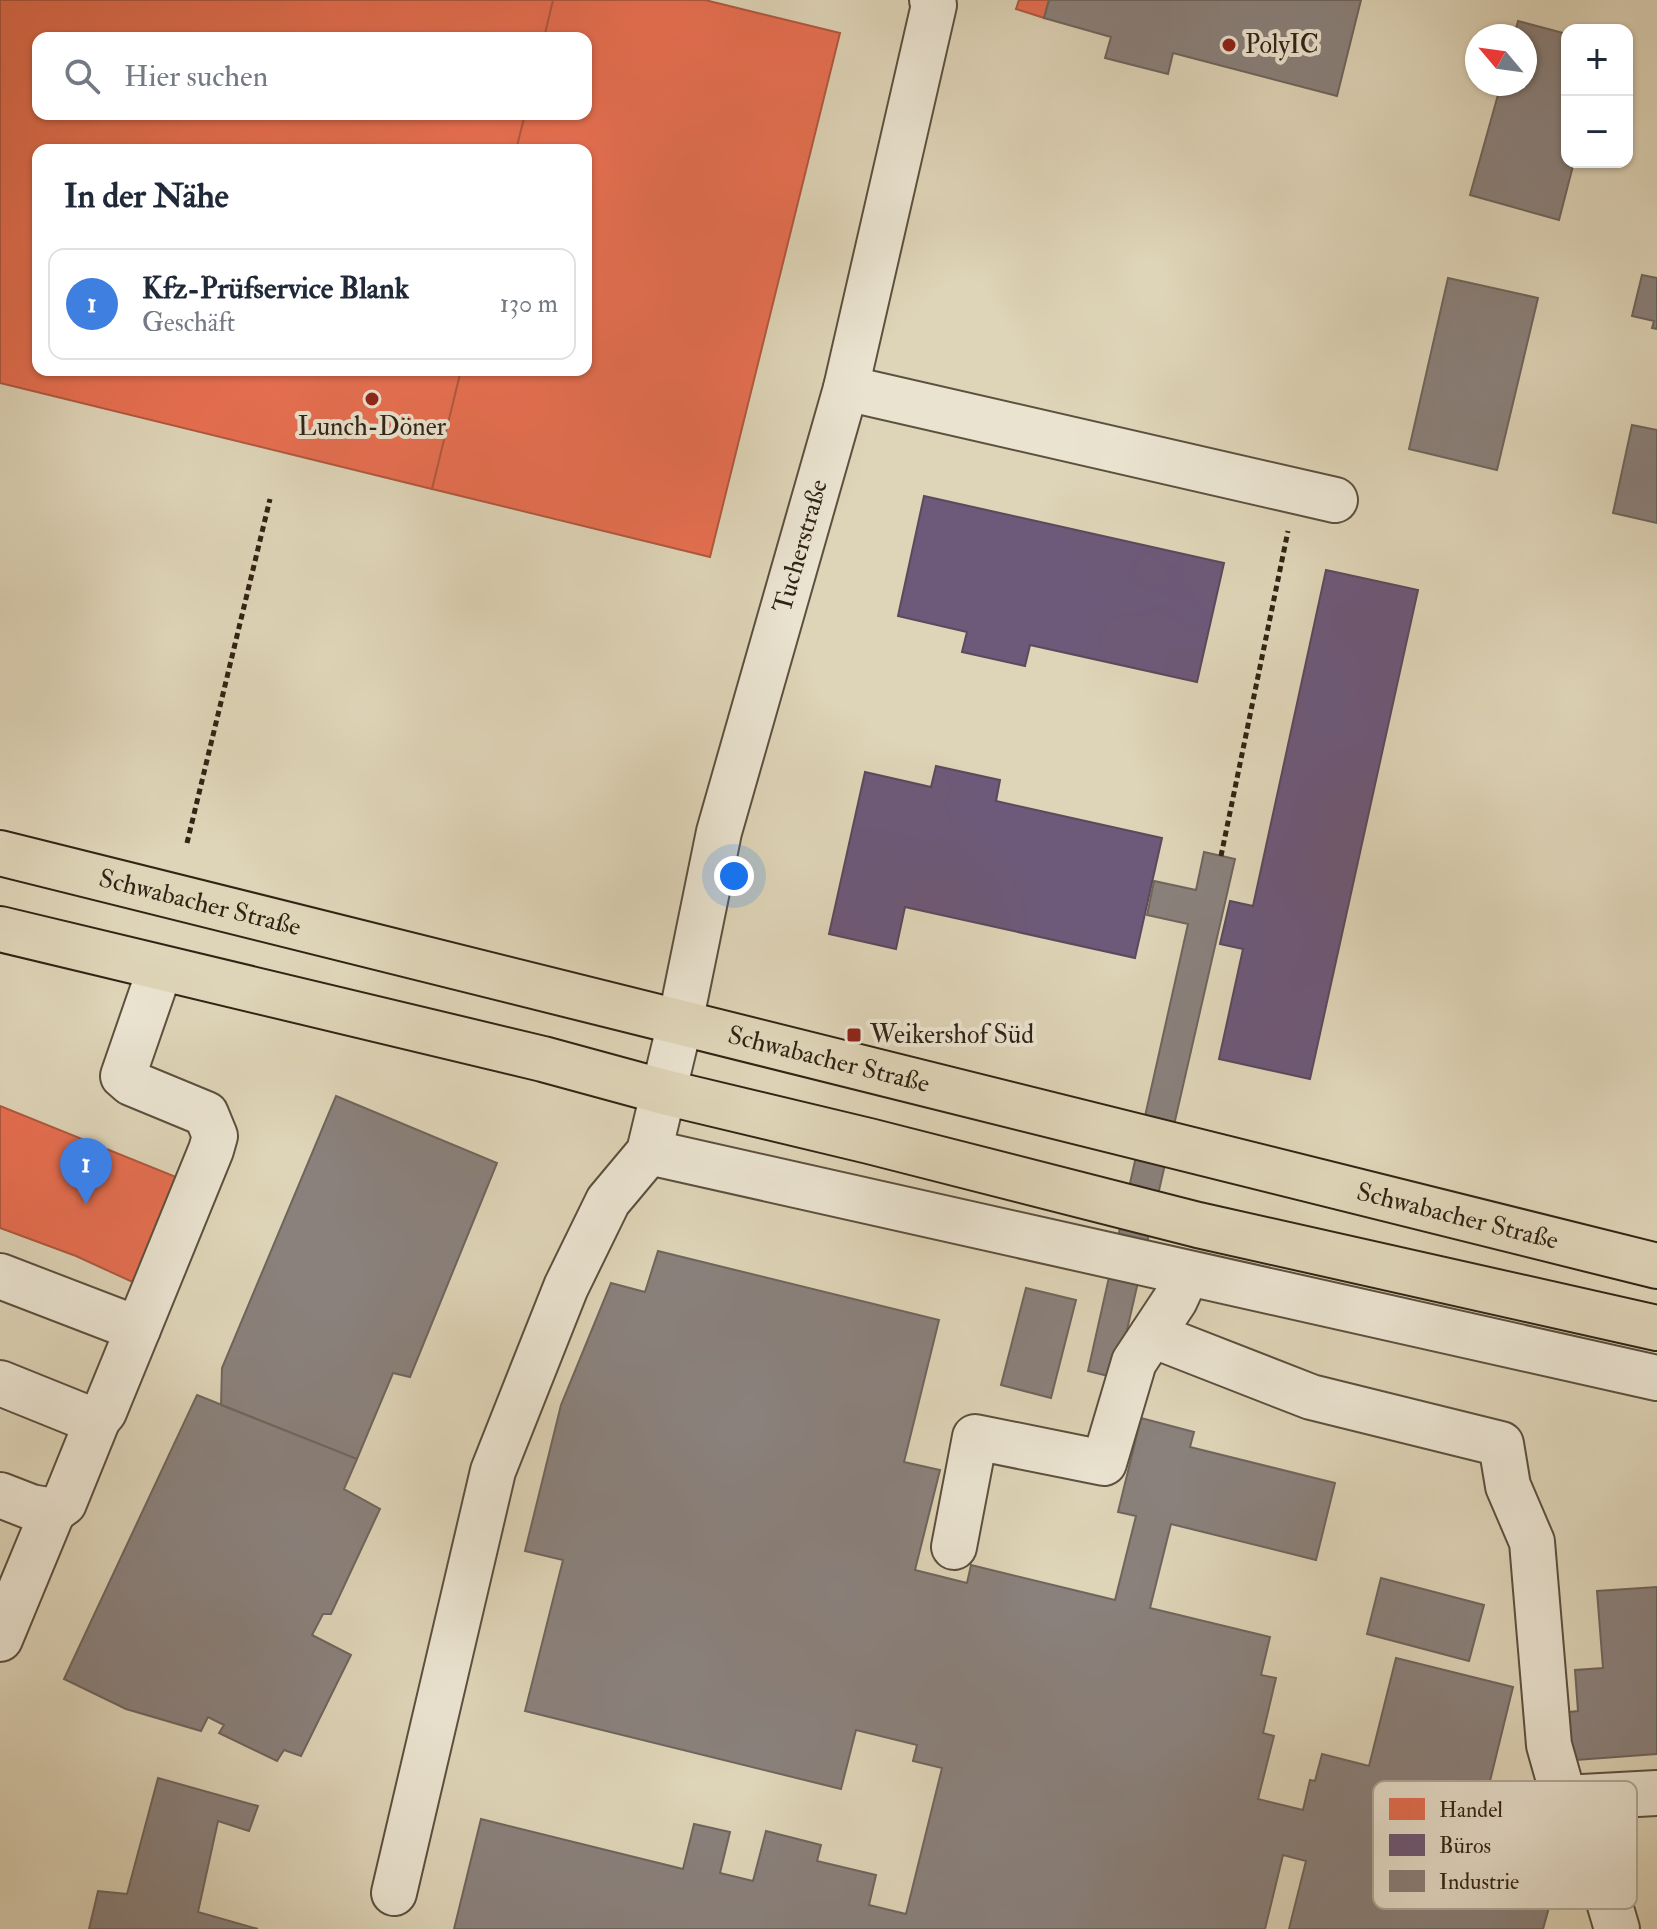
<!DOCTYPE html>
<html lang="de">
<head>
<meta charset="utf-8">
<style>
	:root { --surface:#fff; --page:#f2f2f3; --text:#1f2937; --muted:#747a83; --line:#e0e1e3; --accent:#0b8043 }
	body { margin:0; font-family:"IM FELL Double Pica",serif; background:var(--page); color:var(--text) }
	.controls { position:absolute; right:24px; top:24px; display:grid; overflow:hidden; border-radius:16px; box-shadow:0 2px 6px #0004 }
	.controls button { width:72px; height:72px; display:grid; place-items:center; padding:0; border:0; border-bottom:2px solid var(--line); background:var(--surface); color:var(--text); font:40px sans-serif }
	.compass { position:absolute; left:1465px; top:24px; width:72px; height:72px; border-radius:50%; background:var(--surface); box-shadow:0 2px 6px #0004; rotate:299deg }
	.you { position:absolute; left:734px; top:876px; width:28px; height:28px; margin:-20px; border:6px solid #fff; border-radius:50%; background:#1a73e8; box-shadow:0 0 0 12px #1a73e833 }
	.badge { display:grid; place-items:center; width:52px; height:52px; border-radius:50%; background:var(--accent); color:#fff; font-size:26px; font-weight:700 }
	.pin { position:absolute; translate:-50% -66px; filter:drop-shadow(0 2px 4px #0008) }
	.pin::after { content:''; position:absolute; top:42px; width:28px; height:24px; background:inherit; clip-path:polygon(0 0,100% 0,50% 100%) }
	.list { margin:0; padding:0; list-style:none }
	h2 { display:flex; justify-content:space-between; align-items:center; height:104px; margin:0; padding:0 32px; font-size:34px }
	h2 small { font-size:26px; font-weight:400; color:var(--muted) }
	.list li { display:grid; grid-template-columns:52px 1fr auto; gap:24px; align-items:center; box-sizing:border-box; height:112px; margin:0 16px 16px; padding:0 16px; border:2px solid var(--line); border-radius:16px }
	.list b { display:block; font-size:30px; white-space:nowrap }
	.list p { margin:0; font-size:26px; white-space:nowrap; color:var(--muted) }
	.list em { font-size:26px; font-style:normal; color:var(--muted) }
	.icon { flex:none; width:44px; height:44px; fill:none; stroke:currentColor; stroke-width:2; stroke-linecap:round; stroke-linejoin:round }
	.map { position:relative; flex:none; width:1657px; height:1929px; overflow:hidden }
	.search { position:absolute; background:var(--surface); box-shadow:0 2px 6px #0004; left:32px; top:32px; width:560px; height:88px; display:flex; align-items:center; gap:20px; box-sizing:border-box; padding:0 28px; border-radius:16px; color:var(--muted); font-size:30px }
	.panel { position:absolute; background:var(--surface); box-shadow:0 2px 6px #0004; left:32px; top:144px; width:560px; height:232px; border-radius:16px }
	.map>svg:first-child { display:block }
	.shops { fill:#e76f51; stroke:#b0583f; stroke-width:2 }
	.offices { fill:#6d597a; stroke:#5b495c; stroke-width:2 }
	.industry { fill:#8a817c; stroke:#6f655d; stroke-width:2 }
	.lines { fill:none; stroke-linecap:round; stroke-linejoin:round }
	.minor-casing { stroke:#5c503e; stroke-width:48 }
	.major-casing { stroke:#312415; stroke-width:48 }
	.path { stroke:#312415; stroke-width:5; stroke-dasharray:6 4; stroke-linecap:butt }
	.minor { stroke:#eae3d0; stroke-width:44 }
	.major { stroke:#ded4b7; stroke-width:44 }
	.poi-dot { fill:#8f2418; stroke:#eae3d0; stroke-width:3 }
	.labels { text-anchor:middle; dominant-baseline:central; stroke-width:8; stroke-linejoin:round; paint-order:stroke }
	.poi-label { font-size:26px; fill:#312415; stroke:#eae3d0; text-anchor:start }
	.street-label { font-size:26px; fill:#312415; stroke:#eae3d0 }
	.key { fill:#eae3d0; stroke:#b2aa98; stroke-width:2 }
	.key-label { font-size:22px; fill:#312415 }
</style>
</head>
<body>
<div class="map">
<svg width="1657" height="1929" viewBox="0 0 1657 1929">
	<rect width="100%" height="100%" fill="#ded4b7"/>
	<filter id="stains"><feTurbulence type="fractalNoise" baseFrequency=".0025" numOctaves="4"/><feColorMatrix values="0 0 0 0 .2 0 0 0 0 .09 0 0 0 0 .02 0 0 0 .5 -.17"/></filter>
	<radialGradient id="worn" r=".72"><stop offset=".6" stop-color="#630" stop-opacity="0"/><stop offset="1" stop-color="#630" stop-opacity=".3"/></radialGradient>
	<path class="shops" d="M0,0H553L544,38H38V114H525L516,150H38V370H461L432,489L0,383Z
		M553,0H705L840,33L710,557L432,489L461,370H586V150H516L525,114H586V38H544Z
		M1019,0H1049L1044,18L1016,9Z
		M0,1106L181,1179L139,1285L76,1256L0,1228Z"/>
	<path class="offices" d="M924,496L1224,563L1197,682L1030,645L1025,666L962,652L967,632L898,616Z
		M1326,570L1418,590L1310,1079L1219,1059L1243,949L1220,944L1230,901L1253,906Z
		M936,766L1000,780L996,801L1162,838L1135,958L905,907L896,949L829,934L865,772L931,787Z"/>
	<path class="industry" d="M1049,0H1361L1337,96L1173,53L1168,74L1105,58L1111,37L1044,18Z
		M1518,21L1567,34V162H1574L1559,220L1470,195L1501,84H1525V36H1514Z
		M1642,275L1657,278V329L1652,328L1654,321L1632,316Z
		M1448,278L1538,298L1497,470L1409,449Z
		M1632,425L1657,430V523L1613,513Z
		M1204,852L1235,859L1116,1378L1088,1371L1188,924L1147,915L1154,881L1196,890Z
		M336,1096L497,1163L410,1377L393,1373L357,1459L221,1405L222,1368Z
		M658,1251L939,1320L904,1462L940,1470L915,1570L967,1583L971,1565L1115,1600L1136,1516L1118,1512L1141,1418L1194,1432L1190,1447L1335,1483L1316,1560L1171,1524L1150,1608L1270,1637L1261,1675L1276,1678L1263,1733L1274,1736L1258,1799L1303,1810L1310,1780L1315,1781L1322,1754L1369,1766L1396,1658L1513,1687L1465,1883L1550,1904L1543,1929H1289L1306,1861L1283,1855L1265,1929H454L481,1819L683,1869L694,1824L730,1832L720,1873L753,1881L766,1831L821,1845L817,1861L876,1875L869,1905L906,1914L942,1768L913,1761L917,1745L856,1730L841,1789L525,1711L563,1560L525,1551L561,1405L611,1283L645,1292Z
		M1026,1288L1076,1300L1051,1398L1001,1385Z
		M197,1395L357,1459L344,1489L380,1509L331,1614H323L312,1635L351,1655L301,1756L284,1750L277,1761L219,1733L224,1725L208,1717L201,1731L126,1709L64,1679Z
		M1381,1578L1484,1605L1469,1661L1367,1634Z
		M1657,1587V1754L1563,1761L1560,1713L1578,1711L1575,1670L1603,1668L1597,1591Z
		M158,1778L258,1806L249,1831L218,1821L198,1912L258,1929H89L98,1891L127,1894Z"/>
	<g class="lines">
		<g class="minor-casing">
			<g id="minor">
				<path d="M846,388L1335,500"/>
				<path d="M649,1152L1657,1378"/>
				<path d="M0,1276L138,1329L211,1150L215,1136L206,1114L131,1083L123,1076L160,969"/>
				<path d="M1152,1335L1311,1397L1501,1444L1508,1486L1532,1542L1549,1745L1564,1798L1657,1793"/>
				<path d="M0,1383L87,1418L98,1419L104,1412L138,1329"/>
				<path d="M0,1495L31,1507L53,1511L64,1503L98,1419"/>
				<path d="M954,1547L975,1437L1104,1463L1134,1362L1175,1300L1187,1274"/>
				<path d="M0,1639L53,1511"/>
				<path d="M1578,1797L1617,1929"/>
				<path id="s1" d="M394,1893L493,1471L566,1287L608,1201L649,1152L680,1023L719,832L846,388L934,5L932,0"/>
			</g>
		</g>
		<g class="major-casing">
			<g id="major">
				<path id="s2" d="M0,853L1657,1266"/>
				<path d="M0,929L543,1059L664,1092L869,1141L1198,1225L1657,1328"/>
			</g>
		</g>
		<path class="path" d="M187,843L270,499
			M1221,856L1288,531"/>
		<use href="#minor" class="minor"/>
		<use href="#major" class="major"/>
	</g>
	<g class="poi-dot">
		<circle cx="1229" cy="45" r="8"/>
		<circle cx="372" cy="399" r="8"/>
		<rect x="846" y="1027" width="16" height="16" rx="4"/>
	</g>
	<g class="labels">
		<g class="poi-label">
			<text x="1245" y="45">PolyIC</text>
			<text x="372" y="427" text-anchor="middle">Lunch-Döner</text>
			<text x="870" y="1035">Weikershof Süd</text>
		</g>
		<g class="street-label">
			<text stroke="none"><textPath href="#s1" startOffset="1416">Tucherstraße</textPath></text>
			<text stroke="none"><textPath href="#s2" startOffset="206">Schwabacher Straße</textPath></text>
			<text stroke="none"><textPath href="#s2" startOffset="854">Schwabacher Straße</textPath></text>
			<text stroke="none"><textPath href="#s2" startOffset="1502">Schwabacher Straße</textPath></text>
		</g>
	</g>
	<rect x="1373" y="1781" width="264" height="128" rx="12" class="key"/>
	<rect x="1389" y="1798" width="36" height="22" fill="#e76f51"/>
	<rect x="1389" y="1834" width="36" height="22" fill="#6d597a"/>
	<rect x="1389" y="1870" width="36" height="22" fill="#8a817c"/>
	<g class="key-label">
		<text x="1439" y="1817">Handel</text>
		<text x="1439" y="1853">Büros</text>
		<text x="1439" y="1889">Industrie</text>
	</g>
	<rect width="100%" height="100%" filter="url(#stains)"/>
	<rect width="100%" height="100%" fill="url(#worn)"/>
</svg>
<div class="controls">
<button>+</button>
<button>−</button>
</div>
<svg class="compass" viewBox="-18 -18 36 36"><path d="M0-13l5 13h-10z" fill="#e53935"/><path d="M0 13l5-13h-10z" fill="#747a83"/></svg>
<div class="you"></div>
<div class="pin badge" style="left:86px;top:1204px;background:#3f7fe0">1</div>
<div class="search"><svg class="icon" aria-label="search" viewBox="0 0 24 24"><circle cx="10" cy="10" r="6"/><path d="M15 15l6 6"/></svg>Hier suchen</div>
<section class="panel">
<h2>In der Nähe<small></small></h2>
<ul class="list">
<li><span class="badge" style="background:#3f7fe0">1</span><div><b>Kfz-Prüfservice Blank</b><p>Geschäft</p></div><em>130 m</em></li>
</ul>
</section>
</div>
</body>
</html>
